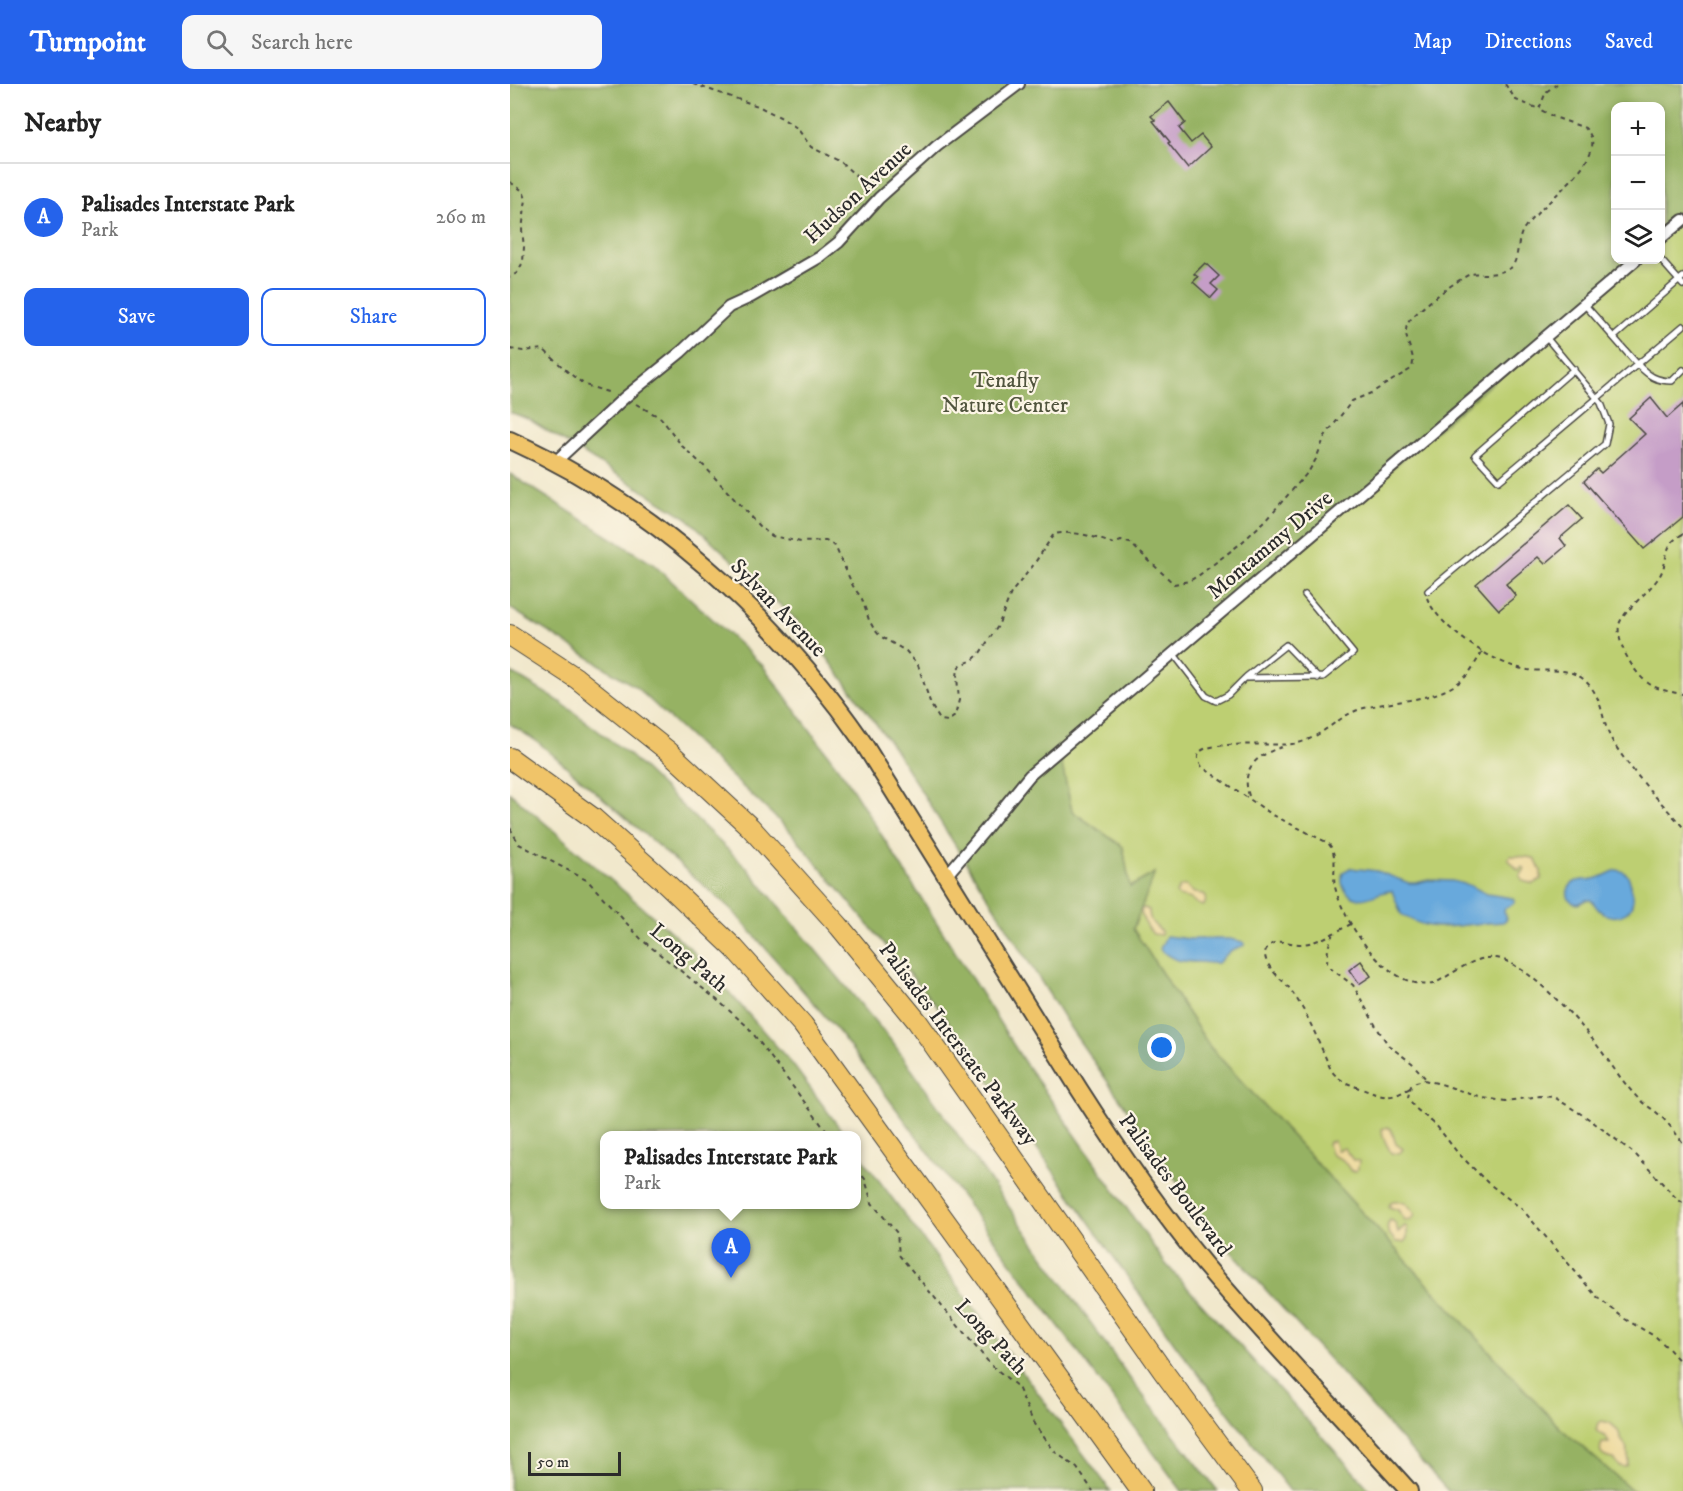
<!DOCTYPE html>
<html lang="en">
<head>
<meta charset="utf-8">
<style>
	:root { --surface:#fff; --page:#f6f6f6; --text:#222; --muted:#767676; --line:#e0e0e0; --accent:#2563eb }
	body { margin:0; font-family:"IM FELL DW Pica",serif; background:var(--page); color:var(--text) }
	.controls { position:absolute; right:18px; top:18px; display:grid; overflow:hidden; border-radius:12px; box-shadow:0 3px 9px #0003 }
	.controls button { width:54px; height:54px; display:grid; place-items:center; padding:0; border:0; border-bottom:2px solid var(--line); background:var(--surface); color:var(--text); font:30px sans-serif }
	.scale { position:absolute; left:18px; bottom:15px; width:93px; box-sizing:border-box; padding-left:6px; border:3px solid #2b2b2b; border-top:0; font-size:16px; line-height:21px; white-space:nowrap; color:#2b2b2b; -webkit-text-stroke:4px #fcf5e5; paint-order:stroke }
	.you { position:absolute; left:652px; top:964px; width:21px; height:21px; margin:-15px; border:4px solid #fff; border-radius:50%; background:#1a73e8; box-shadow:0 0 0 9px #1a73e833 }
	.badge { display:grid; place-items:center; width:39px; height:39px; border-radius:50%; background:var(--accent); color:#fff; font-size:20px; font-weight:700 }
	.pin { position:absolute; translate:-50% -50px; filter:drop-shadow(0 2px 3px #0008) }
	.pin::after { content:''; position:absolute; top:32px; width:21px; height:18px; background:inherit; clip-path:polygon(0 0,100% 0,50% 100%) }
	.popup { position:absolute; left:90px; top:1047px; width:261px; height:78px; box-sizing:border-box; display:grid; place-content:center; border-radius:12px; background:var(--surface); filter:drop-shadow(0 2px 4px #0005); font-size:20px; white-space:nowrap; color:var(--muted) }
	.popup b { font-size:22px; color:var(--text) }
	.popup::after { content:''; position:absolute; left:50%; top:100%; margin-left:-12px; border:12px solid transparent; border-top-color:var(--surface) }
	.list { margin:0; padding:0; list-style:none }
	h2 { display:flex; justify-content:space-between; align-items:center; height:78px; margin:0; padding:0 24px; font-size:26px }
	h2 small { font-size:20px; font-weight:400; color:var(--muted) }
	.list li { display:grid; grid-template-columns:39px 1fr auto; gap:18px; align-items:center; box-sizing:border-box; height:108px; padding:0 24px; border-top:2px solid var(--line) }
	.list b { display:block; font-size:22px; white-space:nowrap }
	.list p { margin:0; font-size:20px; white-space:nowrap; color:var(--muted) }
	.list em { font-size:20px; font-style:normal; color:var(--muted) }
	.actions { display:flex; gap:12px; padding:18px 24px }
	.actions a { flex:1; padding:14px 0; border:2px solid var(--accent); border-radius:12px; text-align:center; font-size:21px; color:var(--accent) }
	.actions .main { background:var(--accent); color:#fff }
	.icon { flex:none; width:33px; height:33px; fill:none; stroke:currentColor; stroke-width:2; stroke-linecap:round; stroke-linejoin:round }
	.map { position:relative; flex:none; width:1173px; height:1407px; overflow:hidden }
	header { display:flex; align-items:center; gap:36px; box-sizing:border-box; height:84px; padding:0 30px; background:var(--accent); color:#fff }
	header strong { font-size:28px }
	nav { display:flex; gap:33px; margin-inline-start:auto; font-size:21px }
	.search { width:420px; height:54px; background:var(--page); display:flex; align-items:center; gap:15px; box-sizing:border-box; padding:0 21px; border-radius:12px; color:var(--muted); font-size:22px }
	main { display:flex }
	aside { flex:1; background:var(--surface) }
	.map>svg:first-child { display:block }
	.green { fill:#bdcf72; stroke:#747d4e; stroke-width:1.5 }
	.forest { fill:#96b264; stroke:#606e48; stroke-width:1.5 }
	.sand { fill:#eeda9e; stroke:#8c8264; stroke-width:1.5 }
	.water { fill:#68a9dc; stroke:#4a6a84; stroke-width:1.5 }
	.building { fill:#c59dc7 }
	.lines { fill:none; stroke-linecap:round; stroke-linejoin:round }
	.lane-casing { stroke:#494743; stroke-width:8 }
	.street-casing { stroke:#494743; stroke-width:14 }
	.primary-casing { stroke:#494743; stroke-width:20 }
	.highway-casing { stroke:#494743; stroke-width:22 }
	.path { stroke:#494743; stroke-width:2; stroke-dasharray:4.5 4.5; stroke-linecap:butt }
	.lane { stroke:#fff; stroke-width:5 }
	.street { stroke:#fff; stroke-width:10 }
	.primary { stroke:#f0c469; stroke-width:16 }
	.highway { stroke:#f0c469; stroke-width:20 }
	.labels { text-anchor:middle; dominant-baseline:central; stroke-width:4.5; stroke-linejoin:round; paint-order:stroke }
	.street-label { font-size:22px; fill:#2b2b2b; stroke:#fcf5e5 }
	.park-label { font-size:22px; fill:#50543d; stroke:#fcf5e5 }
</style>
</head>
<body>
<header>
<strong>Turnpoint</strong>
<div class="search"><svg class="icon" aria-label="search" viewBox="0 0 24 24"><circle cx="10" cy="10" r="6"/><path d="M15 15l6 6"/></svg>Search here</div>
<nav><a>Map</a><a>Directions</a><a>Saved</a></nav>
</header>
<main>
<aside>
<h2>Nearby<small></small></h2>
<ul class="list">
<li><span class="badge">A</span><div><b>Palisades Interstate Park</b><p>Park</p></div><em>260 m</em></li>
</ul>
<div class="actions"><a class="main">Save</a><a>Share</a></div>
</aside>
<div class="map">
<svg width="1173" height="1407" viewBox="0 0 1173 1407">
	<rect width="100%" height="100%" fill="#fcf5e5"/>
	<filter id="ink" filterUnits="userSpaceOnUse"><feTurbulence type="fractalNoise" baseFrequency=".0167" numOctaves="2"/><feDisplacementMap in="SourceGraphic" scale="12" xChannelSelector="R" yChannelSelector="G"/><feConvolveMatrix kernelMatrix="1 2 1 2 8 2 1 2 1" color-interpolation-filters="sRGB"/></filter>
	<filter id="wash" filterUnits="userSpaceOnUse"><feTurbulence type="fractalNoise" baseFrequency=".008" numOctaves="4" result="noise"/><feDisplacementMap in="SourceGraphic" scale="24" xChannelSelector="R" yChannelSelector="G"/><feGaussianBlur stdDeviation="1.35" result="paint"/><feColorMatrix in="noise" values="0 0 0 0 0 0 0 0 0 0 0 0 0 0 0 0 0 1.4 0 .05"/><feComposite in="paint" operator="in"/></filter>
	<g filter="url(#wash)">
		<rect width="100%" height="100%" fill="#f1e8cc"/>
		<path class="green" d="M1173,135V1407H1123L1049,1343L700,963L623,845L644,789L620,804L613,763L562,727L549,668L1126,176H1150L1151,154Z"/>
		<path class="forest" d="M0,0H1173V135L1151,154L1150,22H1106V176H1126L549,668L562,727L613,763L620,803L645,789L623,845L700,963L1049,1343L1123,1407H938L699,1143L561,945L384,664L296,545L177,434L20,336L0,328Z
			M0,390L143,480L253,582L337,696L513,976L655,1179L861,1407H780L667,1263L429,925L279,746L126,603L0,524Z
			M0,588L49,617L117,669L237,784L383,959L621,1296L708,1407H672L328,947L222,826L28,658L0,640Z
			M0,709L182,866L283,981L335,1051L95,1052V1120H347V1067L601,1407H0Z"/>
		<path class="sand" d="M1000,772H1007L1024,774L1031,786V795L1023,800L1013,797L1010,792L1015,785L1013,783L1008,786L998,775Z
			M672,802H676L684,809L694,810L696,813L695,820L693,822C685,821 685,816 678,814C672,813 671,814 666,810L669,804Z
			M634,824L639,826C639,837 643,840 651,847V851L643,850C637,843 631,835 631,826Z
			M877,1043L881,1045L886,1060L893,1065L889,1070L881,1069L873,1053L872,1045Z
			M824,1057L827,1066L834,1064L843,1076L849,1077L848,1084L846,1087H841L833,1076L822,1071L818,1061L819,1058Z
			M883,1117C894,1116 899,1121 905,1130L902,1135L895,1136L888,1126L879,1123L880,1119Z
			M880,1136C886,1137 887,1143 888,1148L895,1142L897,1143V1154L894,1158H886C879,1150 874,1145 880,1136Z
			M1092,1337L1100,1339L1108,1346L1111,1355L1116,1363L1119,1377L1117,1382L1115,1383L1109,1382L1104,1375C1094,1374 1087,1370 1092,1359H1099L1095,1352L1089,1349L1086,1346L1089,1339Z"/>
		<path class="water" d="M840,784L867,787L899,799H906L918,796L942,797L959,801L977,810L1002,814L1005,817L1003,820L995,824L994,828L997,835L993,838C983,839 974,839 964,840C935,843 918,848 891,830L882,807C867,806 851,825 836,807C831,801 831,795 833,788Z
			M1107,786C1118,788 1119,792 1121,802C1122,807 1124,811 1123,816C1121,833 1102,837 1090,827C1086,824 1084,819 1081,816H1076L1068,820C1061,819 1056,814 1058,806C1064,792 1076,798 1088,794C1095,792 1100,788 1107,786Z
			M656,852L680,855H720L733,858L735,861L720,867L708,879C702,880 696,878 689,878C674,878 661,877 650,865Z"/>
		<g id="blocks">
			<path class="building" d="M659,18L675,39L669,44L681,59L691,51L701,63L678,84L658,59L660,58L643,37L645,36L641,32Z
				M695,179L709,192L701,200L708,206L701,214L683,198L688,193L684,190Z
				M1141,314L1157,334L1173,320V433L1134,465L1074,397L1087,385L1091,389L1135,350L1119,334Z
				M1059,421L1072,435L1050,454L1056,462L1035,480L1028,473L996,500L1006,512L989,526L966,500Z
				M851,877L861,892L849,900L839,886Z"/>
		</g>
	</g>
	<g filter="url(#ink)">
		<use href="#blocks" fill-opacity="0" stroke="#494743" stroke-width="1.5"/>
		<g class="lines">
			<g class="lane-casing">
				<path id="lane" d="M1150,175L1173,201
					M1075,221L1128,281C1139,292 1146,297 1162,297L1173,286
					M1104,253L1173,193
					M1064,285L965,371L989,397L1173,242
					M918,507L1095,360L1099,340L1091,319L1035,252
					M663,569L696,612L706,617L718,611L735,594L813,593L843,569L795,511
					M736,593L776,561L808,594"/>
			</g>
			<g class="street-casing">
				<path id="street" d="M1150,155L1173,136
					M44,379L114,314L171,268L219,223L241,213L310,173L329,158L369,114L427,62L509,0
					M436,792L475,746L520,691L1126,176"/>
			</g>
			<g class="primary-casing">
				<path id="primary" d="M0,356C142,420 263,529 352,657L569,1005C608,1066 648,1124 694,1180C760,1258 831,1331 899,1407"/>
			</g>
			<g class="highway-casing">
				<path id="highway" d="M0,551L66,594L158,667L240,743L329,842L407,937L653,1287L742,1407
					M0,674L83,734L157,800L224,864L293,941L631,1407"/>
			</g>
			<path class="path" d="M183,0L248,22L270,33L287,44L301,63L331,78L362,107
				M995,0L1006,16L1029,25L1036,8L1047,0
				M0,98L13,107L16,115L12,146L14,163L13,178L7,189L0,193
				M0,265L13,267L33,265L59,289L75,301L101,309
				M126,320L151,334L172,362L196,384L249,442L262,452L291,458L316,457L325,462L343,502L352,515L359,536L364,545L370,552L396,567L408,581L421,621L430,636L438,637L445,632L449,616L447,593L448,584L451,581L463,576L470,569L488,542L501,509L522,483L544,450C563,446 586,453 603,460L611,457L620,459L664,500L679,497L688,492L730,460L755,437L799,387L806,375L815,352L842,317L861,309L901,285C909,271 890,255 898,239C903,229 950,193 961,190C965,189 970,190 975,190C984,190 994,188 1002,183C1010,171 1006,155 1015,143C1029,123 1087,82 1082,56C1081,51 1078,47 1075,44L1044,33L1029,25
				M1173,450C1151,461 1160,476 1149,493C1140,507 1116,525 1110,538C1103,554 1124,590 1138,599C1148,606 1161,608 1173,610
				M917,514C930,545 985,581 1018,586C1035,588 1057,583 1072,594C1096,614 1089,635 1103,658C1123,690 1149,716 1173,743
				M972,568C967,576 963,584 957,591C934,617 886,616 854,624C827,631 810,657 782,660C763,662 703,657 691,667C685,673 689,678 692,683L763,731L818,759C829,771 822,788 825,803C834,840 879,907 923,900C942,891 964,871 986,874C1015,878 1064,932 1083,956C1099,976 1112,999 1131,1017C1135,1021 1141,1024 1146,1028C1156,1036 1165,1048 1173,1059
				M739,712C730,682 749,670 775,662
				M0,744L9,760L78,797L132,856L206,915L238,943L320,1052
				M841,840C825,848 809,859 791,860C782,860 774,857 766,858C761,860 754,864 755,871C756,884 773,896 780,905C798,929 809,959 821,986C829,997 837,999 849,1004C872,1012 877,1018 900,1004
				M823,849L818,864L817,880L820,884L843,901L867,944L879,962L902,979L916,995
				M347,1085L355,1095L362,1119L387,1149L389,1171L481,1281L508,1303L524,1340L545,1368L567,1384L583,1407
				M1173,1119L1167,1115L1125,1070L1079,1035L1044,1013L1030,1012L996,1017L972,1014L931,1000L914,996L906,998L901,1002L898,1013L905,1024L926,1041L947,1068L978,1099L1012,1125L1086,1212L1115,1235L1146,1253L1158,1264L1173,1281"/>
			<use href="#lane" class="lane"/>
			<use href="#street" class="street"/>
			<use href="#primary" class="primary"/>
			<use href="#highway" class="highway"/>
		</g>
	</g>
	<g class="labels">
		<g class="street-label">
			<text transform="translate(348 109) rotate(-43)">Hudson Avenue</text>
			<text transform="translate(760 461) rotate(-40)">Montammy Drive</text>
			<text transform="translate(268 524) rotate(46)">Sylvan Avenue</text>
			<text transform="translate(179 874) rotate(40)">Long Path</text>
			<text transform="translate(448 960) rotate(53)">Palisades Interstate Parkway</text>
			<text transform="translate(665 1101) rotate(53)">Palisades Boulevard</text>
			<text transform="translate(481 1253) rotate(47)">Long Path</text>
		</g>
		<g class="park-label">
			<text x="495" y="296">Tenafly<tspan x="495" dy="25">Nature Center</tspan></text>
		</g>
	</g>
</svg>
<div class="controls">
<button>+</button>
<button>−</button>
<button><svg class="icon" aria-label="layers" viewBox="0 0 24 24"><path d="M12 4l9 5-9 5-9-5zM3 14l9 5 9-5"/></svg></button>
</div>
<div class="scale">50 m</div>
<div class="you"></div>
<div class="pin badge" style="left:221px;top:1194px">A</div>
<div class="popup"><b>Palisades Interstate Park</b>Park</div>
</div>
</main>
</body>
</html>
